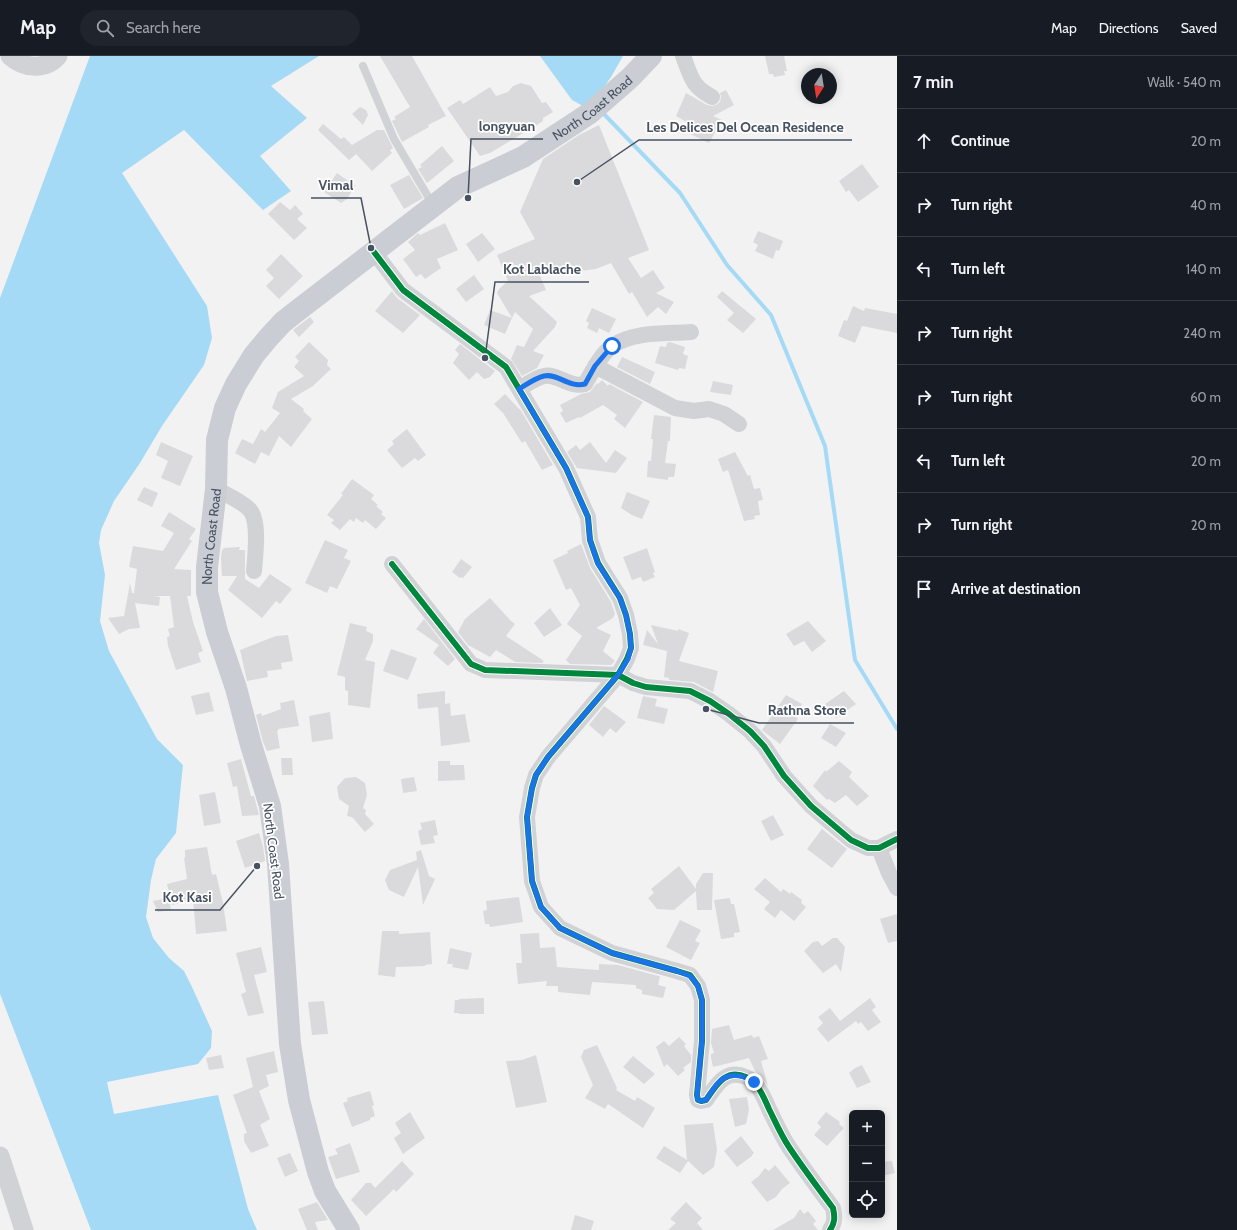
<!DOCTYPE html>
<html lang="en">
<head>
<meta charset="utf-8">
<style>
	:root { --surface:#171b24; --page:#20242c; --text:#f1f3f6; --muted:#9ea1a6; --line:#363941 }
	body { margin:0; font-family:Cabin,sans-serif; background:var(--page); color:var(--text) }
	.controls { position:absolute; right:12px; bottom:12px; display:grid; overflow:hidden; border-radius:6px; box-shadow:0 2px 10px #0003 }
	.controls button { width:36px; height:36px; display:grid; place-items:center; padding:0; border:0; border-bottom:1px solid var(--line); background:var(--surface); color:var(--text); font:20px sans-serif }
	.compass { position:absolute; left:801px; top:12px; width:36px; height:36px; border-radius:50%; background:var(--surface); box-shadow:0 2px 10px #0003; rotate:192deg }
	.stop { position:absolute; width:12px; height:12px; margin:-9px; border:3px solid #1a73e8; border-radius:50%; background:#fff }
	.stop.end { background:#1a73e8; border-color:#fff; box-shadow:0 1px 4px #0008 }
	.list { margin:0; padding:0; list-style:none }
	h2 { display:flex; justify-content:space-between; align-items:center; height:52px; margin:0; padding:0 16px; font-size:17px }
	h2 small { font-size:13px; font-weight:400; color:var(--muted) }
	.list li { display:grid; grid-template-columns:26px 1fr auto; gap:12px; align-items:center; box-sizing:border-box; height:64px; padding:0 16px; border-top:1px solid var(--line) }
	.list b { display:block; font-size:15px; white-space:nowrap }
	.list em { font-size:13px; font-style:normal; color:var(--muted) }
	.icon { flex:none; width:22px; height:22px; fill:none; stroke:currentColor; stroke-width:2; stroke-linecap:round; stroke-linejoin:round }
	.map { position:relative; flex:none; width:897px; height:1174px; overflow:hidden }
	header { display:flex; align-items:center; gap:24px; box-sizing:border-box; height:56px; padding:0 20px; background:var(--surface); border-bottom:1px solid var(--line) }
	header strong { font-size:19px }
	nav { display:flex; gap:22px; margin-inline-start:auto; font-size:14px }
	.search { width:280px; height:36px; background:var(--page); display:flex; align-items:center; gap:10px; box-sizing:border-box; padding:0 14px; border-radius:22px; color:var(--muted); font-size:15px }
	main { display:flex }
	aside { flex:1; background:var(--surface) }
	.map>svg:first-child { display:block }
	.water { fill:#a5daf6 }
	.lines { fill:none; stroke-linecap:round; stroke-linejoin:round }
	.stream { stroke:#a5daf6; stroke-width:4 }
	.building { fill:#dadadc }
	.service { stroke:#d0d2d5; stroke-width:8 }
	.minor { stroke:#d0d2d5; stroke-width:16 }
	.tertiary { stroke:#d0d2d5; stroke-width:19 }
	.primary { stroke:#cacdd3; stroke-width:22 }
	.cycleway-casing { stroke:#fff; stroke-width:8 }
	.cycleway { stroke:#00873e; stroke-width:6 }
	.route { stroke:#1a73e8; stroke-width:5 }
	.labels { text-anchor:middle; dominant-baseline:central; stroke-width:3.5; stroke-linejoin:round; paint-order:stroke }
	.street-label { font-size:13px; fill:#465161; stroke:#fff }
	.leader { fill:none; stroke:#465161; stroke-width:1.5 }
	.callout-dot { fill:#465161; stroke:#fff; stroke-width:1.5 }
	.callout-label { font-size:14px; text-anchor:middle; font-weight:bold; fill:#465161; stroke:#fff; stroke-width:3.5; stroke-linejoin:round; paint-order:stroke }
</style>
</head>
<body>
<header>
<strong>Map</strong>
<div class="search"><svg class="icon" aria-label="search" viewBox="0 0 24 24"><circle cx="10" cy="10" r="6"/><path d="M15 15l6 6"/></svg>Search here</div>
<nav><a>Map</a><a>Directions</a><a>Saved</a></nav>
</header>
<main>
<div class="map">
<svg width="897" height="1174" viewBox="0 0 897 1174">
	<rect width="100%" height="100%" fill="#f3f2f2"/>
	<path class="water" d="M90,0H319L271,30L307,62L260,100L291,135L263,154L184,74L122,117L207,250L212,282L204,309L162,370L140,407L114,445L101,474L99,487L105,519L100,565L109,595L157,683L183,709L176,777L156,803L151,824L146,861L153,882L169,902L184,915L192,931L212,975L211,992L198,1008L107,1026L114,1058L218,1039L248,1153L257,1174H91L0,938V242Z
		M540,0H623L611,21L593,47L583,50L572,44Z"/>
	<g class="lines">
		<path class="stream" d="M601,55L680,137L727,209L771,259L825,390L855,604L897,673"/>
	</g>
	<path class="building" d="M380,0H412L446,60L428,69L429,71L402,86L392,65L396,63L394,61L410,51Z
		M765,0H784L787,15H784L785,19L774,21L773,18H769Z
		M521,27L531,30L542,47L546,46L553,56L543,62V65L532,72L490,97L480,100L447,52L460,44L463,48L490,31L496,40L508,36L513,30Z
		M726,34L734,49L713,60L722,64L709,87L686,76L690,68L676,60L686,37L707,49L712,50L716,49L720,46L721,41L720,37Z
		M360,51L366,54L368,59L363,69L352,58Z
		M323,68L341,83L344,81L352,89L377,74H384L393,92L390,94L392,97L372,115L356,98L349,104L318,74Z
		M599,69L649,194L628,202L641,222L653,214L665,232L656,237L674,246L666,258L658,251L647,261L632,236L629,238L611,207L596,213L540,220L546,234L529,240L557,266L555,271L533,295L544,299L537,312L522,320L511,303L517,289L524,291L533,273L515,256L512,262L497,237L499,233L508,225L497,199L535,183L520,156L543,103L579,79Z
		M442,90L454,105L427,127L418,113L422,111L420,109Z
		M862,108L879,131L858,146L849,134L846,136L839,125Z
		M337,117L355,130L347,143L341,147L324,136Z
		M409,119L423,142L404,153L390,129Z
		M280,146L290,154L295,149L303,158L297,163L307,172L294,184L268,158Z
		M445,167L458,194L437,203L441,212L425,223L421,218L416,221L403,203L415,194L408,186L418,177L420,179Z
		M758,175L783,185L779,195L776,194L773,203L755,195L758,189L753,186Z
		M482,177L495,193L478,206L466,188Z
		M281,198L303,220L279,243L266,230L274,222L266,214Z
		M474,219L484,233L466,246L456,233Z
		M392,235L397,242L420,259L403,277L375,255Z
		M722,235L756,263L743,277L727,264L734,257L717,241Z
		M853,250L864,255L865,252L897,258V277L862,270L855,287L838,280L844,264L847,265Z
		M592,252L616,263L609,277L599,272L597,277L587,272L589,267L586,265Z
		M490,254L512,262L505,278L484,269Z
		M310,261L314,266L299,281L293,274Z
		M309,286L328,304L327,309L331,313L313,330L291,343L304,353L303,355L312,363L291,391L279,380L269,400L261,396L255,408L235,397L242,383L253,388L261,373L265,376L280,357L272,352L278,336L304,320L294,311L299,305L295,301Z
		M670,286L685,291L683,298L688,300L685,313L679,312L678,314L655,307L660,290L666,291L667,287Z
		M460,288L495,315L490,321L484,323L477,316L469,324L453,307L459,298L455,294Z
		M622,301L655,316L650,328L617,311Z
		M602,324L608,330L609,328L643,346L625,372L614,363L617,359L603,349L580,362L579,361L566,367L560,357L563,355L560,349L581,338L590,336L597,327L598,328Z
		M713,325L733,329L731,339L710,336Z
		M505,338L519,353H520L553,409L542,414L525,385L522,387L503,357L494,348Z
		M654,359L671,361L670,385H668L665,407L676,408L674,421H668V424L647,421L648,405H651L653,383H651Z
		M407,373L426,399L418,405L415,402L402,412L387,394L394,388L392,385Z
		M161,386L193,400L180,430L161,422L168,405L156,399Z
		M590,386L606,407L615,394L627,402L616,417L577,412L567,396L576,389L580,394Z
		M735,396L748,420L750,419L754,433L760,432L763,444L758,445L760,459L754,460L755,463L744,465L728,414L723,416L718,403Z
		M352,423L374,439L371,443L378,449L376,450L383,456L381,458L386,462L376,473L365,464L363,467L356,462L354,466L350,463L340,474L331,467L334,464L327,459L343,439L341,438Z
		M144,431L158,437L152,451L137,444Z
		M627,436L650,445L642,463L632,459L621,452Z
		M169,456L196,473L189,483L192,485L174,513L191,514V540H187L193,566L203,595L198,597L201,606L176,614L168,590L167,581L170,580L168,573L174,571L170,540H153L160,541L159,550L135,547L140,572L129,573L119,578L108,562L124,560L130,527L132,537H134L137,513L129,511L133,490L163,495L174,477L161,470Z
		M325,484L348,494L344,502L351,505L337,533L330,530L327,537L305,527Z
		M581,488L590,512L611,546L615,558L613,562L596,572L611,579L603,595L615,605L611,609L570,608L566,604L582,580L567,568L580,549L571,532L566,534L553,504L568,497L567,495Z
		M240,491L239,494H245V523L259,532L270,518L292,533L280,548L276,545L262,562L228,534L237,520H222L221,501L222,494L224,492Z
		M647,492L655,516L653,517L655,521L643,526L641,521L632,524L623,501Z
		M461,503L472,511L463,522L461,521L460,522L452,516Z
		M490,542L510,564L515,568L506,580L544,605L542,607L515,606L496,594L490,601L468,589L458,576L465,563Z
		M550,552L562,569L544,581L534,567Z
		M424,563L455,603L448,610L433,597L439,589L416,573Z
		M808,565L826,585L812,596L804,585L794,590L786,578Z
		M350,567L367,571L366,575L373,578V585L365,604L375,606L370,652L348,649V635L345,634V621L337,619Z
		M651,569L678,575V573L689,577L679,605L718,615L713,636L694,626L669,624V622L664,621L667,595L643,589L647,574L658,588Z
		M288,579L293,605L281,607L282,613L267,615L268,621L247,625L240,594L276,580Z
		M391,593L417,602L408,624L383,615Z
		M445,635V648L450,647L451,660L465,658L470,686L441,690L438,651L418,653L417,638Z
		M844,635L856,648L836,662L825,648Z
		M209,636L214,655L196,659L191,640Z
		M786,639L802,648L795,660L798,663L780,688L762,674Z
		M643,640L657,643L655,650L668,653L664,668L637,662Z
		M294,644L299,670L278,673V675H277L280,692L267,695L263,686L256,659L261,657L262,660L281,653L280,647Z
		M604,650L626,666L616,677L610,672L603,681L589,669Z
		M330,656L333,683L312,686L309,660Z
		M830,668L846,677L836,691L821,682Z
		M281,702H292L293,719H282Z
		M241,703L251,740H254L259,759L242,760L237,730L233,731L227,707Z
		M438,705H450V709H464L465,724L438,725Z
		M839,705L852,716L849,721L869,740L857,750L846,739L835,747L829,743L827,744L813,730L825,714L826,716Z
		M356,721L365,727L367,739L363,752L366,754L365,758L374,768L365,776L352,761L347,760L349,750L339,743L337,731L345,722Z
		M414,721L417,735L403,737L401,723Z
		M215,736L221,767L204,770L199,739Z
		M773,759L784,779L771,785L761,765Z
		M435,764L438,779L433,780L435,787L421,789L418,775L422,773L420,767Z
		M822,773L847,793L832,812L807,793Z
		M259,777L263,790L265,805L245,812L236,785Z
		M207,791L212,819L216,818L223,847L227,875L196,878L193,843L172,849L167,828L187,823L184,802H185V794Z
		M421,794L429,820L435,823L423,849L418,811L404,841L389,834L385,824L390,814L417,804L416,796Z
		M679,810L696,833V828L703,817H713L712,854H697L696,835L674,854L657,853L648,842L654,837L651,833Z
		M765,822L781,836L783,833L790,838L791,836L802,844L801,847L806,851L794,865L781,854L775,862L764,853L770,846L754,833Z
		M519,841L523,866L490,871L489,868H485L483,855L487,854L486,845Z
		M169,842L171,854L158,856L153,845Z
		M730,842L731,848H734L740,876L734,877V881L721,883L714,844Z
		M897,858V885L888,887L880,863Z
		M680,864L701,874L695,885L700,887L691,904L666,891Z
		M382,875H399V878L430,876L432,908L425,909V910L396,911L395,921L378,919Z
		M539,877L540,892L555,891L557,911L599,914V908L618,909L658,920H660L658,929L666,931L663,942L642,938V934L636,932V929L592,926L590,939L558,936V930H546L547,925L518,928L516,907H522L520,878Z
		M833,882H837L845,891L841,916L836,908L823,917L804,895L813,886L818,885L822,890Z
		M261,891L267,916L254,919L264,957L248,960L241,938L246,936L236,897Z
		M450,892L472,897L468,914L452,911L453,908H447Z
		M484,942V958H459V957H454L455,944H459V943Z
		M870,942L876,951L872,954L881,966L868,975L861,966L858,968L856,965L828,986L817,973L823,967L818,961L830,952L840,965Z
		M324,945L328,978L312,979L308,946Z
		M729,969L734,984L752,979L753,982L759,980L768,1003L761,1005L768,1030L761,1020L755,1015L749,1002L713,1011L711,1002V998L714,997L711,987L712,973Z
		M679,981L686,988L684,990L691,999V1006L683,1012L685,1014L678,1020L667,1008L664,1011L656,991L664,985L669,990Z
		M597,989L617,1032L616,1034L635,1045L637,1041L655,1052L643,1072L608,1048L605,1053L585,1042L593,1029L581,1001L584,994Z
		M274,995L278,1016L266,1019L269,1030L259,1035L270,1063L260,1069L269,1090L251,1097L244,1085V1078L247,1077L233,1039L253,1031L246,1002Z
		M221,999L224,1012L209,1014L206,1002Z
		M536,999L547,1046L516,1052L506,1005L522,1004Z
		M633,1000L655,1018L644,1028L623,1011Z
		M862,1009L871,1026L857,1032L849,1017L855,1012Z
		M370,1035L374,1049L372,1050L375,1060L370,1062V1064L352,1071L343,1047L348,1045L347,1042Z
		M747,1041L749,1054L746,1068L735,1071L729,1043Z
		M410,1056L425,1082L403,1098L394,1082L401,1077L395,1067Z
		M826,1056L840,1066L839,1068L844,1072L827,1090L814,1079L821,1071L817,1067Z
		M713,1067L717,1094L714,1111L703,1119L688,1105L680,1117L656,1102L664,1090L687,1104L684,1069Z
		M741,1080L754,1097L752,1099V1100L737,1111L724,1095Z
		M350,1087L360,1116L336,1123L328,1101L338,1098L335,1093Z
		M290,1097L298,1115L285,1121L277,1102Z
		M402,1105L414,1118L396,1136L394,1133L366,1160L351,1144L366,1127H371L375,1132Z
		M892,1105L895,1117L882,1120V1106Z
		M775,1109L790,1127L782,1133L776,1141L767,1146L751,1126L759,1120L765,1112L769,1115Z
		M317,1146L328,1164L315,1166L318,1174H307L298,1153Z
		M686,1146L702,1162L697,1167L703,1174H668L676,1167L670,1163Z
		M800,1153L804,1158L808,1155L816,1165L813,1168L818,1174H773L794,1162Z
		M575,1159L594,1165L591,1174H571Z"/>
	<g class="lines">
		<path class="service" d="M363,10L394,83L433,149"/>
		<path class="minor" d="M683,0C691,20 691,30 712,41
			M374,196L403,234L506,311L566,412L588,461L590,484L598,507L620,542L626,559L630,578L631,592L627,603L618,619L548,701L536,719L532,732L527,761L532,825L541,851L560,872L612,897L677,915L690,919L698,930L702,944V985L697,1039L698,1044L701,1045L706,1044C716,1030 725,1012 746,1021C758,1026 764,1042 769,1053C775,1065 781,1079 789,1091C803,1112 818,1132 833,1152C835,1161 835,1167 830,1174
			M595,310L675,352L694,355L709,353L724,358L739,368
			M519,333C526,329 535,322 544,320C558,317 568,332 585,328C592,316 601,298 612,290C634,275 665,278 691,276
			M216,433C227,439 242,445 250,454C260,466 255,500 254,515
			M392,508L471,608L485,614L618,619L633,627L646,631L690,635L710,645L729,658L750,675L764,690L784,720L811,750L851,784L868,792H879L897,783
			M879,792L889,817L897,832"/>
		<path class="tertiary" d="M10,0C23,12 45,15 58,0
			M0,1100L24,1174"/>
		<path class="primary" id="s1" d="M349,1174L325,1135L318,1116L299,1044L290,988L278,808L270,750L251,689L236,632L217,576L207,536V511L216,433L217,384L225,352L236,328L254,299L269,281L283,266L297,255L458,131L523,101L590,57L630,22L651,0"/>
		<g class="cycleway-casing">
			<path id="cycleway" d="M374,196L403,234L506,311L566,412L588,461L590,484L598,507L620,542L626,559L630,578L631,592L627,603L618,619L548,701L536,719L532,732L527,761L532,825L541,851L560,872L612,897L677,915L690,919L698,930L702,944V985L697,1039L698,1044L701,1045L706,1044C716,1030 725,1012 746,1021C758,1026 764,1042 769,1053C775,1065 781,1079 789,1091C803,1112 818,1132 833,1152C835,1161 835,1167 830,1174
				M392,508L471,608L485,614L618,619L633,627L646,631L690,635L710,645L729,658L750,675L764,690L784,720L811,750L851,784L868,792H879L897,783"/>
		</g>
		<use href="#cycleway" class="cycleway"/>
	</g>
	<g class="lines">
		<path class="route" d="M612,290L595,310L585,328C568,332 558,317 544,320C535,322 526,329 519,333L566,412L588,461L590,484L598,508L620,542L626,559L630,578L631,592L628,603L618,619L548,701L536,719L532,732L527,761L532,825L541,851L560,872L612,897L677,915L690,920L698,930L702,944V985L697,1039L698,1044L701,1045L706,1044C710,1038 714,1031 719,1026C728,1016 744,1019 754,1026"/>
	</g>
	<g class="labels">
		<g class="street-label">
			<text stroke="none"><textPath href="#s1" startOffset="1327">North Coast Road</textPath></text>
			<text stroke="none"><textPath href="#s1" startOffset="715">North Coast Road</textPath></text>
			<text transform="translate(274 795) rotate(83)">North Coast Road</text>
		</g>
	</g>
	<path class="leader" d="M468 142L471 83H543M577 126L639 84H852M371 192L361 142H311M485 302L495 226H589M706 653L759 667H854M257 810L220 854H155"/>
	<g class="callout-dot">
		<circle cx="468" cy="142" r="4"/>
		<circle cx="577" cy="126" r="4"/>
		<circle cx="371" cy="192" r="4"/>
		<circle cx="485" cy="302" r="4"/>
		<circle cx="706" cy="653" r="4"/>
		<circle cx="257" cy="810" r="4"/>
	</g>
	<g class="callout-label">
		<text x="507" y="75">longyuan</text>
		<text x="745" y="76">Les Delices Del Ocean Residence</text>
		<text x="336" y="134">Vimal</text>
		<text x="542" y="218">Kot Lablache</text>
		<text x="807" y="659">Rathna Store</text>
		<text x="187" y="846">Kot Kasi</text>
	</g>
</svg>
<div class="controls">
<button>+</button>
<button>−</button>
<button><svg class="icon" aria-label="locate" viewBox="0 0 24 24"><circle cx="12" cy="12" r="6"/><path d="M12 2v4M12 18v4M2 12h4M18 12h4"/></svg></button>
</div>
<svg class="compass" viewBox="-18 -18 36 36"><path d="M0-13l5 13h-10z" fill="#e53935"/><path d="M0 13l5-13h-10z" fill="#9ea1a6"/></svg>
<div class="stop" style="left:612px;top:290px"></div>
<div class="stop end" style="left:754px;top:1026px"></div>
</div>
<aside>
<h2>7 min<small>Walk · 540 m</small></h2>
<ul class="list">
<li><svg class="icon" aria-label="ahead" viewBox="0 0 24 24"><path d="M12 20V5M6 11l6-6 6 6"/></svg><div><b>Continue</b></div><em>20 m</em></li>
<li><svg class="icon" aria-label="right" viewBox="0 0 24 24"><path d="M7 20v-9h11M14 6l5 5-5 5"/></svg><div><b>Turn right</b></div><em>40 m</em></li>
<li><svg class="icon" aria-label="left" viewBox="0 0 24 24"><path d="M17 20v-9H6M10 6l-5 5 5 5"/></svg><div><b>Turn left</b></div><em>140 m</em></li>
<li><svg class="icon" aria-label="right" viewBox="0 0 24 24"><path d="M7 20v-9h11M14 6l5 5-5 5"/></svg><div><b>Turn right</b></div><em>240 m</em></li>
<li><svg class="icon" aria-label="right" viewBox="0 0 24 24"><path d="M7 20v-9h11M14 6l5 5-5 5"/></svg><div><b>Turn right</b></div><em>60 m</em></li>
<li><svg class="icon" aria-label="left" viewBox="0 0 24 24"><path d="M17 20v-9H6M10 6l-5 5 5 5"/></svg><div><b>Turn left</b></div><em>20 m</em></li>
<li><svg class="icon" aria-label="right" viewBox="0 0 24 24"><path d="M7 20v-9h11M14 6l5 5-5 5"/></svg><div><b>Turn right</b></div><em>20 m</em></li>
<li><svg class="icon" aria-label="arrive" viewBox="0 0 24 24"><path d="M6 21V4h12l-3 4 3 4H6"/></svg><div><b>Arrive at destination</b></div></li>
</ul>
</aside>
</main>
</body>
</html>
